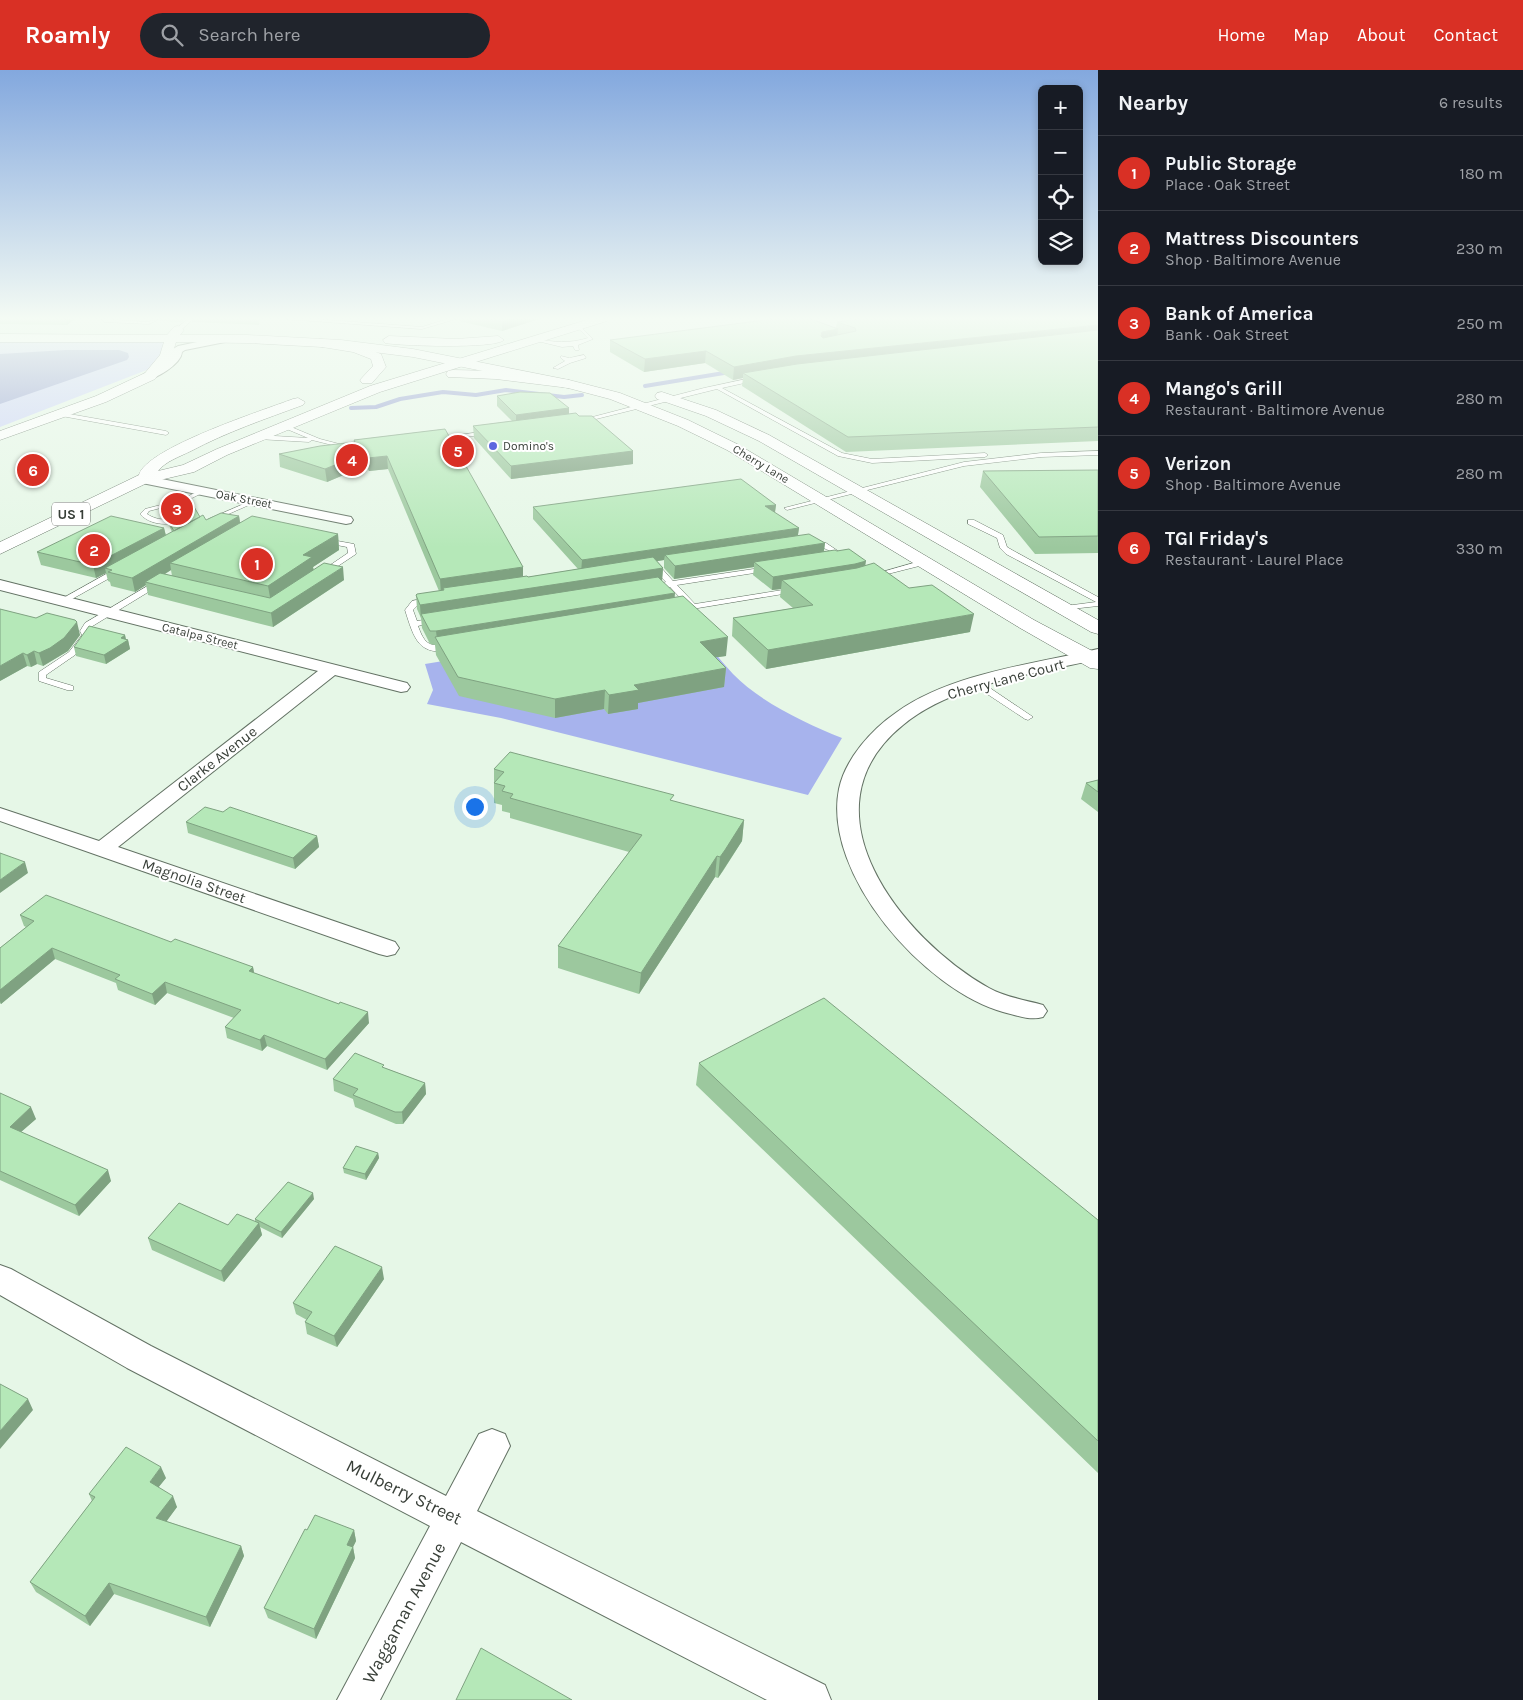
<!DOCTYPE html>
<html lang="en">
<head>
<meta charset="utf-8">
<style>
	:root { --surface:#171b24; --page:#20242c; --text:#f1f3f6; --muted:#9ea1a6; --line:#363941; --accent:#d93025 }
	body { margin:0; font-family:Karla,sans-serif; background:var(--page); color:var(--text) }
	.controls { position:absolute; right:15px; top:15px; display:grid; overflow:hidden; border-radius:8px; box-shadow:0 2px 8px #0003 }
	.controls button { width:45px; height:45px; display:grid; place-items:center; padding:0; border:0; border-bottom:1px solid var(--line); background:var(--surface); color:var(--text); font:25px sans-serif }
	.you { position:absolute; left:474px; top:736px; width:18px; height:18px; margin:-12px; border:4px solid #fff; border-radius:50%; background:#1a73e8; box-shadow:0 0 0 8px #1a73e833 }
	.badge { display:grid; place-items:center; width:32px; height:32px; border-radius:50%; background:var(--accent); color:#fff; font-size:16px; font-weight:700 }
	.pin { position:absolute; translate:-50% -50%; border:2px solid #fff; box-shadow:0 1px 5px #0006 }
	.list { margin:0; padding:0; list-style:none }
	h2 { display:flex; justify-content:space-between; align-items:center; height:65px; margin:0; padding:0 20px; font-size:21px }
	h2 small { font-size:16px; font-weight:400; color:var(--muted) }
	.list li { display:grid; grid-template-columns:32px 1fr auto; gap:15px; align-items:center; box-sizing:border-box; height:75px; padding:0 20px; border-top:1px solid var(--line) }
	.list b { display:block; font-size:19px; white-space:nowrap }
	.list p { margin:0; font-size:16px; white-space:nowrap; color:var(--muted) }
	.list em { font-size:16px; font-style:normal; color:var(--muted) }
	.icon { flex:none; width:28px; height:28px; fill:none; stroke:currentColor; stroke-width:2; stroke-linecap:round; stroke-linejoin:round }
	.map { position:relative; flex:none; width:1098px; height:1630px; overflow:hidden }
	header { display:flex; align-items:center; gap:30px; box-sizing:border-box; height:70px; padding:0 25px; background:var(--accent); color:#fff }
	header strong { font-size:24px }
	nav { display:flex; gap:28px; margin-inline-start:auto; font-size:18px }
	.search { width:350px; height:45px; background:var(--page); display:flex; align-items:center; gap:12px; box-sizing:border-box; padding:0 18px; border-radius:28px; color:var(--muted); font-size:19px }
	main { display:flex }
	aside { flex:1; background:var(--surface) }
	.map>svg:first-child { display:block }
	.green { fill:#c9d1f8 }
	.forest { fill:#a7b3ed }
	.water { fill:#8c97cf }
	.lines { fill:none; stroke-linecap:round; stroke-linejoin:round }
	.stream { stroke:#8c97cf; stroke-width:4 }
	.lane-casing { stroke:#637264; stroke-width:1 }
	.street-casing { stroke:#637264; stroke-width:2 }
	.secondary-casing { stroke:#637264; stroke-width:1 }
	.primary-casing { stroke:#637264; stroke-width:1 }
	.lane { fill:#fff; fill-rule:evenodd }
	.street { fill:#fff; fill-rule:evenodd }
	.secondary { fill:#fff; fill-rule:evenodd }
	.primary { fill:#fff; fill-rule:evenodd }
	.wall { fill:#9cc89e; fill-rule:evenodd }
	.shaded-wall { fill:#7fa281 }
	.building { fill:#b5e8b8; stroke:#7fa281 }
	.poi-dot { fill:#5d67df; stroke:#fff; stroke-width:2 }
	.labels { text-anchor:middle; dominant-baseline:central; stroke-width:4; stroke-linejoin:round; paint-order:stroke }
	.far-poi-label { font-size:12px; fill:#383f38; stroke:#fff; text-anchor:start }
	.far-street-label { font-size:12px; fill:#383f38; stroke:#fff }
	.shield { fill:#fff; stroke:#747974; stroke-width:1 }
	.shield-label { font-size:14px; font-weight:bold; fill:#383f38 }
	.street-label { font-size:15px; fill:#383f38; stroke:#fff }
	.near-street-label { font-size:18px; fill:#383f38; stroke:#fff }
</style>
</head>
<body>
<header>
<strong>Roamly</strong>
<div class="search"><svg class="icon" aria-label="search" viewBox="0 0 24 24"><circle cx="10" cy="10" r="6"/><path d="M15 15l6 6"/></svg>Search here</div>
<nav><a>Home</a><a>Map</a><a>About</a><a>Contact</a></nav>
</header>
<main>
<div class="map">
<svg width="1098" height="1630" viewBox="0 0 1098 1630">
	<rect width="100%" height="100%" fill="#e6f7e7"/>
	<path class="green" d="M0,267L171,268L157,296L0,357Z"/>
	<path class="forest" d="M691,553C705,570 718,588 733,604C760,632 807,654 842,668L808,725L501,648L427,634L433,620L425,594L624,561Z"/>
	<path class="water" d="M66,280H119L128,283L129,287L127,290L0,334V284Z"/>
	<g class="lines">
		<path class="stream" d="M645,316L730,302
			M351,338L376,337L400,329L443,322L476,325L506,320L564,327L582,325"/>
		<g class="lane-casing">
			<path id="lane" d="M102,249L148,252L159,249L149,254L104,252Z
				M188,249H193L180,261H176V259Z
				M285,249H314L422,257L447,249H456L422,259Z
				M576,256H580L593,269L578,275L579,280H575L573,276L562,277L533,270L535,269C554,272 569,274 588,268Z
				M584,285L586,288L570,293L558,299L553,298L565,291L561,288V286L569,288Z
				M756,307L758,310L722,318L842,383L872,389L985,383L988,385L985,387L872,393L838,386L717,319L580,353L577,351L704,318Z
				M58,342L166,361L169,363L166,365L56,345L55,344Z
				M284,354L320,369L351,377L348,379L312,370L309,372L258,369L255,367L258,365L308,368L282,357L281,356Z
				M487,361L490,363L489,364L436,371L433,369Z
				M1098,381V385L1041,387L964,396L787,440L784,438L964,392L1041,383Z
				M201,420L206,421L184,432L149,441L147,444C159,452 174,451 185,443L186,439H190L191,445C177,456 153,458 140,444L145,439L180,430Z
				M253,430L258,431L215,450L209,449Z
				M968,450H974L1003,465L1007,477L1012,480L1098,527V536L1062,540L1061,538L1065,536L1096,532L1006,484L1000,478L997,468L968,454Z
				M321,468L354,474L356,484L323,506H320V502L348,483L347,477L321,472Z
				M806,470L826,473L847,487L843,490H837L838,486C827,478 819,476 806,474Z
				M924,490L928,492L927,494L872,508L868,506Z
				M651,493H657L673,511L767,497L771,499L767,501L677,515L695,534L795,518L799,520L795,522L680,541H677V537L687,535L670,517L652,519L648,517L666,512L651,497Z
				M117,498L124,500L65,533L58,531Z
				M156,511L163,513L91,557L88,561L90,565L75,585L46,605V608L73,616V620H67L39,611V602L69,582L82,565L80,561L85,553Z
				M430,527H433V531L418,535L413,540L417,551L436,548L440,550L418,556C427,581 432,573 453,576V580C418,587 414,568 405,540L412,531Z
				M978,611L981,612L1033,647L1028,650L1025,649L975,616V612Z"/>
		</g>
		<g class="street-casing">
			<path id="street" d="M226,266L230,267V271L185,280L182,282C181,295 155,309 143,312L138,309C150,297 165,299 173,279L178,276Z
				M142,405L346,446L351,447L353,450L351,453L346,454L137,412L135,409Z
				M0,510L407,613L410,617L407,621L401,622L335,605L118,777L395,872L399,878L395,884L387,886L379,884L0,751V738L99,771L318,601L0,520Z
				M1098,579V589C1035,604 954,613 903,655C798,740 902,869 989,918C1005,927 1025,930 1043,935L1047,941L1043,947C1030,951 1016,945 1003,942C925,920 822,805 839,719C845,689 872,659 897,642C952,603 1034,594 1098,579Z
				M0,1195L11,1199L151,1276L446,1426L479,1364L492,1359L505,1364L510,1376L477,1441L825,1615L831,1630H767L461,1472L380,1630H337L430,1456L127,1298L0,1225Z"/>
		</g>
		<g class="secondary-casing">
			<path id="secondary" d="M178,256L184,260L180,265H247L341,270L413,279L569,310L620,323L688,350L737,374L1034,550L1098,584V599L1090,598L1020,558L727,380L678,356L610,329L568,318L413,287L341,278L247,273L176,272L172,285L155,309L106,332L0,370V361L96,326L145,303L160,285L164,272H0V264L167,265L174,257Z
				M662,322L716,340L769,365L1098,550V564L1091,562L759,371L706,346L657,329L655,326L657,323Z"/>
		</g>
		<g class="primary-casing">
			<path id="primary" d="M590,249H609L607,251L380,322L227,385L194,402L147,413L0,484V472L139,405C146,378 264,340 293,329L298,328L305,332L303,335C265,349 227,362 191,381C179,387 166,391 158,401L183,395L217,379L370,316Z
				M389,266L456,269L498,266L504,270C495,279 400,276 385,273L383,270Z
				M320,269C341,272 362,276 381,284L386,297L372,313H362L360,310L373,296L371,289L353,282L316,276L314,273Z
				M453,300L496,301L569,310L576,314L569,318L496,309L448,307L446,304L448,301Z"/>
		</g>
		<use href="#lane" class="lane"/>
		<use href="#street" class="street"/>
		<use href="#secondary" class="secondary"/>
		<use href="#primary" class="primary"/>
	</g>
	<path class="wall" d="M0,249H74L67,255L0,254Z
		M159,249H185L182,252L160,251Z
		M192,249H260L259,255L192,252Z
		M459,249H539L502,261L459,251Z
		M1098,249V371L846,382L742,316L743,308L733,310L705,293L644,302L610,282V270L836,258L837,252Z
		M497,326L569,338V344L579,346L633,381V394L511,409L474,368L473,356L512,351L497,336Z
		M445,359L523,506L528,507L578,499L533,449V437L776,435L775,443L799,458L798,465L825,473L824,481L865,496L970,562L766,599L732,566L733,548L793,538L780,527L781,519L772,520L753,505L754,497L674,509L664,498V490L657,491L663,498L662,511L675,528L726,586L715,587L726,598L724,617L638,633V639L608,644L604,639L555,648L459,626L436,585L435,575L430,574L422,558L421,548L417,539L416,525L439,521L388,399L369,401L365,396L327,412L280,397L279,384L354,372V370Z
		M1098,400V483L1035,484L980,417L983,401Z
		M190,430L200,447L206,450L239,446L240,452L338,464L339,480L313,497L314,500L344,510L273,557L148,525L146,515L135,522L111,516L110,512L108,511L106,503L96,508L41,495L37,482L164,458L166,466L172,462L169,455L168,451L179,449L191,442V439L185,438L180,444L166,448L160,440V436ZM171,500L172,506L165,504Z
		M36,548L80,565L68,581L43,596L37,594L31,597L27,596L0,611Z
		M125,565L126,569L128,570L130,579L106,594L76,586L74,577Z
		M494,699L673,731L744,750L742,771L723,801L718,808L715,807L639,924L558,898V876L629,782L510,748V743L502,741V735L494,733Z
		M1098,710V742L1081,729L1086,713Z
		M223,742L317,766L319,777L295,799L188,763L186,752Z
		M20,845L171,872L253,897L254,903L369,953L327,1000L267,976L262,981L227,968L225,957L234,948L167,923L155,935L118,920L116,913L55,889L1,934L0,933V878L26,857L24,856Z
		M699,993L1098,1150V1403L696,1015Z
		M385,998L425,1013L426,1024L403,1054H396L355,1037L353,1029L334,1021L333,1009Z
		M0,1023L36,1049L21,1062L111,1111L79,1146L0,1110Z
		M378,1083L379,1088L366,1110L344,1103L343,1098Z
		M314,1129L282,1168L260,1157L262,1165L224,1212L152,1180L148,1168L228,1155L255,1152V1149Z
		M384,1209L337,1277L307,1264L305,1252L307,1250L296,1244L293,1233Z
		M166,1408L158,1417L177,1437L166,1451L241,1476L244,1486L210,1557L114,1524L90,1556L36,1522L30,1512L92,1431L89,1424Z
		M307,1460H354L356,1471L353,1477L355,1488L316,1569L268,1548L264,1538Z"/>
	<path class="shaded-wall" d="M65,249H74L67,255Z
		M511,249H539L502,261V252Z
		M1098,255V267L743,303V308L733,310L734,297L796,286Z
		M838,259L837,271L821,274V266L822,262Z
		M706,281L705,293L644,302L645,289Z
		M569,338V349L516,356V345Z
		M633,381V394L511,409V396Z
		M364,383L365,396L327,412L325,399Z
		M387,386L388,399L369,401L368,388Z
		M184,433L185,438L180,444L166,448L165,443Z
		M776,435L774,447L765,436Z
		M239,446L241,459L170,493L171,500L150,513L145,512L146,515L135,522L132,508Z
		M164,458L167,470L105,498L106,503L96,508L93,495Z
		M799,458L797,470L665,485L664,490L581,503L582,490Z
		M338,464L339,480L313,497L314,504L271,533L268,516L303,485Z
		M825,473L823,486L754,492V497L674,509L675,496Z
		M866,491L864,504L782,510L781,519L772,520L773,507Z
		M343,497L344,510L273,557L271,543Z
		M523,497V512L443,518V523L441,524L440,509Z
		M663,498L662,511L421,544V549L420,535Z
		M675,523L674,536L437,570L436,561Z
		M974,544L970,562L766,599L768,580Z
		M77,552L80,565L68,581L43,596L39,583Z
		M125,565L126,571L128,570L130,579L106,594L104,585L121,568Z
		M728,567L726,586L698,590L700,572Z
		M34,581L37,594L31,597L27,585Z
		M23,583L27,596L0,611V596Z
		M726,598L724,617L638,633V639L608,644L609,625L634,615Z
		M605,620L604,639L555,648V629Z
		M744,750L742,771L718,808L720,787Z
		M317,766L319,777L295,799L293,788Z
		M717,786L715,807L639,924L641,903Z
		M25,792L28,803L0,823V810Z
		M52,878L55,889L1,934L0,931V920Z
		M253,897L255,908L249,901Z
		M165,912L167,923L155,935L152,924Z
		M368,942L369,953L327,1000L325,989Z
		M264,965L267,976L262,981L260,970Z
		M425,1013L426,1024L403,1054L402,1042Z
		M31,1037L36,1049L14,1068L10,1057Z
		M378,1083L379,1088L366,1110L365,1104Z
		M108,1100L111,1111L79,1146L75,1135Z
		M313,1123L314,1129L282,1168L281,1162Z
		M259,1153L262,1165L224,1212L221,1201Z
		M382,1197L384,1209L337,1277L334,1266Z
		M28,1329L33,1340L0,1379V1361Z
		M161,1397L166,1408L154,1423L150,1412Z
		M173,1426L177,1437L161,1459L156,1448Z
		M354,1460L356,1471L353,1477L355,1488L316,1569L314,1559L347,1475Z
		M241,1476L244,1486L210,1557L206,1547Z
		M109,1513L114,1524L90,1556L85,1546Z"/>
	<path class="building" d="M490,249H511L502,252Z
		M773,249H811L838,259L822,262L821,266L823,268L856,261L855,258L837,252L859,249H1098V255L796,286L734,297L706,281L645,289L610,270Z
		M1098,260V357L848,367L743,303L797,294Z
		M520,322L550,323L569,338L516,345L497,326Z
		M576,343L579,346H592L633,381L511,396L473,356Z
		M445,359L523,497L440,509L387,386L368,388L364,383L325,399L279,384L320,376L355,372L354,370Z
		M1098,400V466L1039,467L983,401Z
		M741,409L776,435L765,436L799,458L582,490L533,437Z
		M190,430L200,447L174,461L168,451L179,449L191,442V435L184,433L179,440L165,443L160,436Z
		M221,443L239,446L132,508L108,502L112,500L105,498L203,445L206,450Z
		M111,446L164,458L93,495L37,482Z
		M252,446L338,464L303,485L312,487L268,516L170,493Z
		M809,464L825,473L675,496L665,485Z
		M849,479L866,491L855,494L773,507L754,492L835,480L837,481Z
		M653,487L663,498L420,535L416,525L417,524L444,520L443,518L527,506L528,507Z
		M324,493L343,497L271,543L145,512L160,503L270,528Z
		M874,493L909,518L932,515L974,544L768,580L733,548L813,535L782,510L857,498Z
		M658,507L675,523L436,561H430L421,544Z
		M683,526L728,567L700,572L726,598L634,615L639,620L609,625L605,620L555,629L458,607L435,567Z
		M0,539L36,548L47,543L75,550L77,552L64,568L50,578L39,583L34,581L27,585L23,583L0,596Z
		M89,556L125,565L121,568L128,570L104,585L74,577Z
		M510,682L674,725L670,730L744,750L725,780L720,787L717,786L641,903L558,876L642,765L510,728L513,724L502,721L505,716L494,713L504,702L494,699Z
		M1098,710V722L1086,713Z
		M205,737L223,742L230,737L317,766L293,788L186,752Z
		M0,783L25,792L0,810Z
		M46,825L171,872L175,869L253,897L249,901L339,934L340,932L368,942L325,989L264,965L260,970L225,957L241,940L165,912L152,924L115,909L120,905L52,878L0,920V878L34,851L20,845Z
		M824,928L1098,1150V1371L699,993Z
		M355,983L384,995L382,997L425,1013L402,1042H395L353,1025L358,1019L333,1009Z
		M0,1023L31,1037L10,1057L108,1100L75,1135L0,1101Z
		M356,1076L378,1083L365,1104L343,1098Z
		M288,1112L313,1123L281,1162L255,1149Z
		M179,1133L228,1155L237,1144L259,1153L221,1201L148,1168Z
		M335,1176L382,1197L334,1266L305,1252L312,1242L293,1233Z
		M0,1314L28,1329L0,1361Z
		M126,1377L161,1397L150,1412L173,1426L156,1448L241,1476L206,1547L109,1513L85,1546L30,1512L95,1427L89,1424Z
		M315,1445L354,1460L347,1475L353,1477L314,1559L264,1538L305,1459L307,1460Z
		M481,1578L572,1630H456Z"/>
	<linearGradient id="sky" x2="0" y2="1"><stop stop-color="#83a8de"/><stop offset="0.52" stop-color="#f4fbf4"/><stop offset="1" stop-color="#f4fbf4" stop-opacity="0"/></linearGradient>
	<rect width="1098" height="478" fill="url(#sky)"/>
	<circle class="poi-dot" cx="493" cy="376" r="5"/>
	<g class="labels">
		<g class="far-poi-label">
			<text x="503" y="376">Domino's</text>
		</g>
		<g class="far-street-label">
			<text transform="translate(761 394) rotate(31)">Cherry Lane</text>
			<text transform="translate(244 429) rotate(11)">Oak Street</text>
			<text transform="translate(200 566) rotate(14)">Catalpa Street</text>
		</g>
		<rect class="shield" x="52" y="432.5" width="38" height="23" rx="4"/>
		<g class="shield-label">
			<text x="71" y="444">US 1</text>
		</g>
		<g class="street-label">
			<text transform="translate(1006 609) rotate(-15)">Cherry Lane Court</text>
			<text transform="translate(217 689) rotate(-38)">Clarke Avenue</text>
			<text transform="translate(194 811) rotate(19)">Magnolia Street</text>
		</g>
		<g class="near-street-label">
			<text transform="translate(404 1422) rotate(26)">Mulberry Street</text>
			<text transform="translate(404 1543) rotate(-62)">Waggaman Avenue</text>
		</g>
	</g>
</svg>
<div class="controls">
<button>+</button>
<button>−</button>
<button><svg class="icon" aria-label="locate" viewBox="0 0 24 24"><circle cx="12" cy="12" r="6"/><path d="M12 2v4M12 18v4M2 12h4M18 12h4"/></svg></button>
<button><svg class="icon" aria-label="layers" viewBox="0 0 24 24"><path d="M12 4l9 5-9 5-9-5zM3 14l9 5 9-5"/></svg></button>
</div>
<div class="you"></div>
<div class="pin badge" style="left:257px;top:494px">1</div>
<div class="pin badge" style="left:94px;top:480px">2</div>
<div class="pin badge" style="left:177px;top:439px">3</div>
<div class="pin badge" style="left:352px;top:390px">4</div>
<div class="pin badge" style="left:458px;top:381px">5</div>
<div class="pin badge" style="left:33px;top:400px">6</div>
</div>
<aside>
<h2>Nearby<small>6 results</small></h2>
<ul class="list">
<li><span class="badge">1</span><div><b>Public Storage</b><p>Place · Oak Street</p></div><em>180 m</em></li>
<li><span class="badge">2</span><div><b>Mattress Discounters</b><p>Shop · Baltimore Avenue</p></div><em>230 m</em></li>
<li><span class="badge">3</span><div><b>Bank of America</b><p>Bank · Oak Street</p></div><em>250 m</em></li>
<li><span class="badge">4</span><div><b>Mango's Grill</b><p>Restaurant · Baltimore Avenue</p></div><em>280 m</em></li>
<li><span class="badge">5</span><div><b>Verizon</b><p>Shop · Baltimore Avenue</p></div><em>280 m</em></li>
<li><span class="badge">6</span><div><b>TGI Friday's</b><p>Restaurant · Laurel Place</p></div><em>330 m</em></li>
</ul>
</aside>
</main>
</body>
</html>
